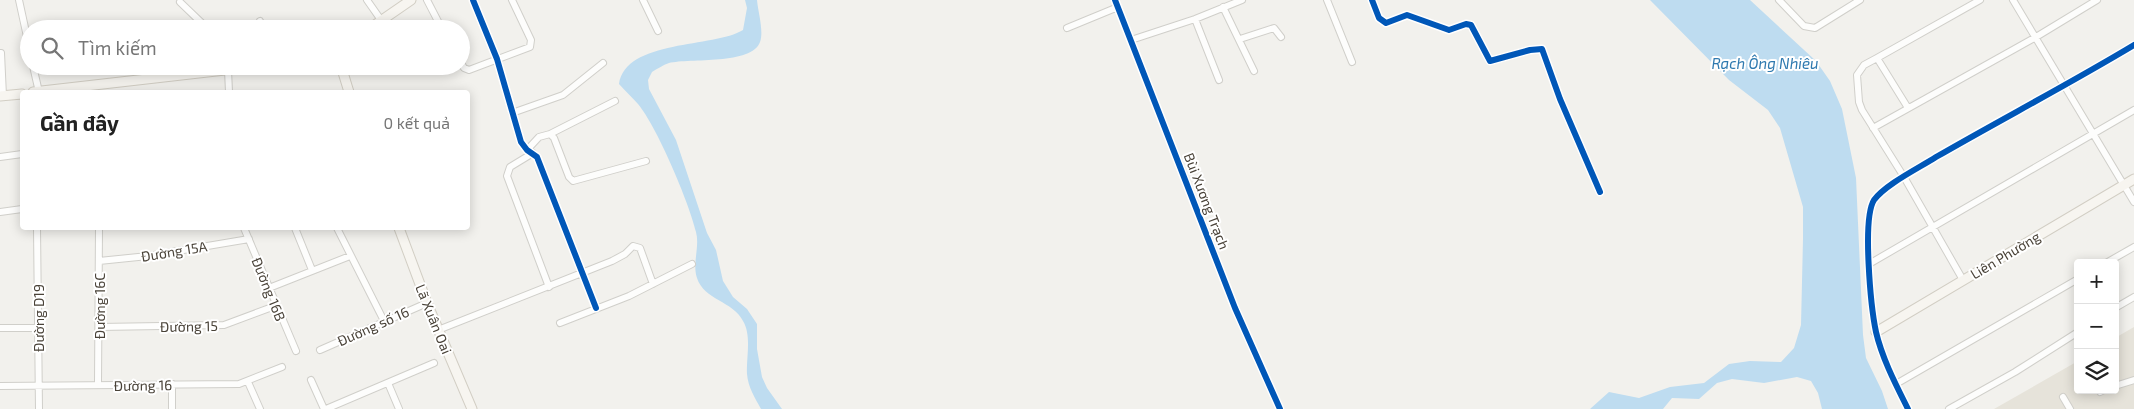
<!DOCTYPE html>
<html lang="vi">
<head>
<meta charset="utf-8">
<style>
	:root { --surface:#fff; --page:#f6f6f6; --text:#222; --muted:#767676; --line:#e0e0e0 }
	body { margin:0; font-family:"Exo 2",sans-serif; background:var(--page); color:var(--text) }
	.controls { position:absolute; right:15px; bottom:15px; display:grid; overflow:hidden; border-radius:5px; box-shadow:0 2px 12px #0003 }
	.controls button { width:45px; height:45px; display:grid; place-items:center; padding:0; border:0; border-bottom:1px solid var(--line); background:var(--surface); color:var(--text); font:25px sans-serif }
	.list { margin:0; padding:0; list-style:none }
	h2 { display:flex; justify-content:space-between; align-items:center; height:65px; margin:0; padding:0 20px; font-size:21px }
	h2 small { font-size:16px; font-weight:400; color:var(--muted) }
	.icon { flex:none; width:28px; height:28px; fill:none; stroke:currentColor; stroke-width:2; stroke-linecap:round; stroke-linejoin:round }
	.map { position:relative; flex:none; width:2134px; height:409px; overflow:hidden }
	.search { position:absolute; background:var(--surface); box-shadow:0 2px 12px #0003; left:20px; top:20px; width:450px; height:55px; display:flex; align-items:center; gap:12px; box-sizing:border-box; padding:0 18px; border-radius:28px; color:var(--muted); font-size:19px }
	.panel { position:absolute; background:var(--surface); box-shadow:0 2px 12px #0003; left:20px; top:90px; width:450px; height:140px; border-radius:5px }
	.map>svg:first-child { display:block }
	.residential { fill:#e6e3da }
	.water { fill:#bedcf0 }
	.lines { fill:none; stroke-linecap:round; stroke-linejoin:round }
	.street-casing { stroke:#d0cfca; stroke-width:8 }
	.secondary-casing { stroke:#d2cec4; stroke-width:11 }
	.street { stroke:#fdfdfc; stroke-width:6 }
	.secondary { stroke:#f7f5f0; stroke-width:9 }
	.cycleway-casing { stroke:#fff; stroke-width:9 }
	.cycleway { stroke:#0057b8; stroke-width:6 }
	.labels { text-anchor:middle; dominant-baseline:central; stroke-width:4; stroke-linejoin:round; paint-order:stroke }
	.street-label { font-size:14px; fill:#494238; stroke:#fff }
	.water-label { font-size:15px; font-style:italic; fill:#2e79af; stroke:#fff }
</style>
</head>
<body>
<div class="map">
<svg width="2134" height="409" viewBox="0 0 2134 409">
	<rect width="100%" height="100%" fill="#f2f1ed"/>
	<path class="residential" d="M2134,327V409H1994L2078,361V390H2115V338Z"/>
	<path class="water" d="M745,0H757C758,12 764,31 760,42C752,65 690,58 669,63C663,65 657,69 652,72L648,80L649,89L676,140L707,233L716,250L723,281L733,297L747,309L757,324V349L762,377L767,388L782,409H761C755,398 748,387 747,374C746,358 752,336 743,321C733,301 704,300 697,278C692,263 700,247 696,232C689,202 657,127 638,104C632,97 625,91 619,84C626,39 714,48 743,30L747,8Z
		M1650,0H1750L1816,61L1830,81L1842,109L1856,178L1863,335L1866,358L1882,391L1888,409H1822L1818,393L1811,381L1797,377L1764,383L1732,379L1717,383L1699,399L1672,398L1663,409H1590L1609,392L1639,398L1670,387L1704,383L1729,364L1750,361L1781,362L1794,348L1801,325L1803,239V207L1780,128L1768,110L1729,80Z"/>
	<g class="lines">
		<g class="street-casing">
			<path id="street" d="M19,0L29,46
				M367,0L381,20
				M427,0L442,29
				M473,0L497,59L521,142L527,150L537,157L596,308
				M643,0L658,31
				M1115,0L1235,308L1280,409
				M1327,0L1352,62
				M1372,0L1379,18L1386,23L1407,15L1449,30L1466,24L1471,25L1490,61L1530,50L1542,49L1560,99L1600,192
				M1779,0L1804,26L1815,28L1860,0
				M2013,0L2134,202
				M180,2L208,29
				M1223,7L1254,71
				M1195,19L1219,80
				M260,21L263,29
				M380,21L385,29
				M1067,28L1118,7
				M1240,39L1274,28L1281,37
				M1131,40L1195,19L1242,0
				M1,53L3,96
				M1877,58L1908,108
				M461,63L464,68L469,70L530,47L531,40L512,0
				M33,66L39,92
				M162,66L166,77
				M228,70L229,92
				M512,113L563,95L603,63
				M1873,128L2036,37L2097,0
				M550,134L615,101
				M527,150L539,137L550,134L554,138L569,177L573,181L646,161
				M533,153L510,167L507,176L549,287
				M0,157L22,154
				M0,212L22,209
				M37,228L39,409
				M244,228L296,351
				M295,228L312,270
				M337,228L384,321
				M99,261L148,256L249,239
				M2106,263L2134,247
				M1869,264L2134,110
				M1963,280L1904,177L1862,110L1859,102L1857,75L1864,65L1877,58L1980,0
				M269,288L350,256
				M2115,308L2134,297
				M560,323L629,296L692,264
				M99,327L224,325L275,306
				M0,328H38
				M438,330L612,261L625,254L633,246L640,248L653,284
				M320,350L427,303
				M311,380L324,409
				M248,382L260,409
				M388,383L399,409
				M172,384V409
				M1896,384L2078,279
				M98,385L99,228
				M0,386L239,384L282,367
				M2115,386L2134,380
				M2100,392L2104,390
				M2063,397L2070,409
				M326,409L434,363
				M1908,409C1896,385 1882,358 1876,332C1871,308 1862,219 1874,200C1886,184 1919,168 1936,157C2002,119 2069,84 2134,45
				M1949,409L2015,372L2078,332"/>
		</g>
		<g class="secondary-casing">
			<path id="secondary" d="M369,29L411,0
				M341,66L349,92
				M33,92L260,66
				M0,96L22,94
				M399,228L427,303L472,409
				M1876,332L2134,179"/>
		</g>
		<use href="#street" class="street"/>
		<use href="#secondary" class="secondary"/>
		<g class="cycleway-casing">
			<path id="cycleway" d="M473,0L497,59L521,142L527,150L537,157L596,308
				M1115,0L1235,308L1280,409
				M1372,0L1379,18L1386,23L1407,15L1449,30L1466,24L1471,25L1490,61L1530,50L1542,49L1560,99L1600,192
				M1908,409C1896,385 1882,358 1876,332C1871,308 1862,219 1874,200C1886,184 1919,168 1936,157C2002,119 2069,84 2134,45"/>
		</g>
		<use href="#cycleway" class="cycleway"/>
	</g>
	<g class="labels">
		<g class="street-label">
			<text transform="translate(1207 201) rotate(69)">Bùi Xương Trạch</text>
			<text transform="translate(174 251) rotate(-9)">Đường 15A</text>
			<text transform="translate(2005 255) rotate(-31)">Liên Phường</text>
			<text transform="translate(269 289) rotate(68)">Đường 16B</text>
			<text transform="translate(99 306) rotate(-90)">Đường 16C</text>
			<text transform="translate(38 318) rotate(-90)">Đường D19</text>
			<text transform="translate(434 319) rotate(68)">Lã Xuân Oai</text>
			<text transform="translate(189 326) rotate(-1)">Đường 15</text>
			<text transform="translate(373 326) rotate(-24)">Đường số 16</text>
			<text transform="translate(143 385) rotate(-1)">Đường 16</text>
		</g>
		<g class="water-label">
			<text x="1765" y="63">Rạch Ông Nhiêu</text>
		</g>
	</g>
</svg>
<div class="controls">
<button>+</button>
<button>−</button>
<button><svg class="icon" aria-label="layers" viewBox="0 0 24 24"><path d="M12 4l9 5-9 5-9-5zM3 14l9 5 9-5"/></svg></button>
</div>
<div class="search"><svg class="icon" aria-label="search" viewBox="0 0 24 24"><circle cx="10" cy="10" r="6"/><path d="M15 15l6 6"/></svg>Tìm kiếm</div>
<section class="panel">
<h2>Gần đây<small>0 kết quả</small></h2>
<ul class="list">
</ul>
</section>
</div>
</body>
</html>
